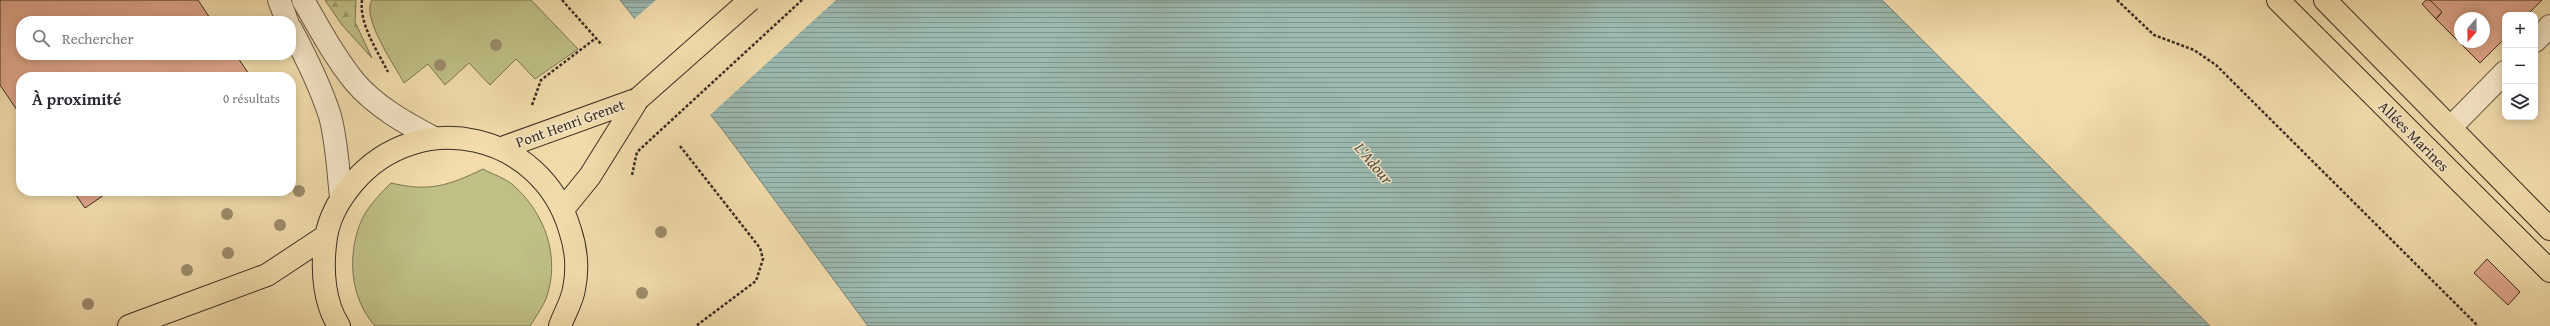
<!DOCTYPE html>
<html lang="fr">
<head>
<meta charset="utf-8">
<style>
	:root { --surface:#fff; --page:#f7f7f7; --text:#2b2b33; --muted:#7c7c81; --line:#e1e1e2 }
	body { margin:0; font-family:"Gentium Book Plus",serif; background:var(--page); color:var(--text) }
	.controls { position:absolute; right:12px; top:12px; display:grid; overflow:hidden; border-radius:8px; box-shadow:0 2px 10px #0003 }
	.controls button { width:36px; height:36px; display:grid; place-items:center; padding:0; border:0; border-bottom:1px solid var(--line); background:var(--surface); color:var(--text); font:20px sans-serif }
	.compass { position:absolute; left:2454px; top:12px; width:36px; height:36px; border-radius:50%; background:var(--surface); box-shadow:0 2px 10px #0003; rotate:200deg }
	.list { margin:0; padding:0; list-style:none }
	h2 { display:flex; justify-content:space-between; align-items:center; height:52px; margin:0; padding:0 16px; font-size:17px }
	h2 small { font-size:13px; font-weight:400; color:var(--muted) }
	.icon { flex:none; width:22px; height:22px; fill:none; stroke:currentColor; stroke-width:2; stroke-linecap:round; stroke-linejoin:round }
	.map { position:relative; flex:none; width:2550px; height:326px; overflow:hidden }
	.search { position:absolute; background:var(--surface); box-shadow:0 2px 10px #0003; left:16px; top:16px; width:280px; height:44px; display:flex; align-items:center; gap:10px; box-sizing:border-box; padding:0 14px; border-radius:16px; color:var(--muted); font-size:15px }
	.panel { position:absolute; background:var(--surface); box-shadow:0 2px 10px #0003; left:16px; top:72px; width:280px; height:124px; border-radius:16px }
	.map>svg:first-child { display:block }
	.green { fill:#bfbf86; stroke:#7c7654 }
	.forest { fill:url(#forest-firs); stroke:#7c7654 }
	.water { fill:url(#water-rules); stroke:#758278 }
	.pier { fill:#f2dcac }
	.building { fill:#e1a88c; stroke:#3a2e23; fill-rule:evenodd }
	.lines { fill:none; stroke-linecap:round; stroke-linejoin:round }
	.minor-casing { stroke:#685a45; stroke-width:24 }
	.major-casing { stroke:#3a2e23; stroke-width:24 }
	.path { stroke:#3a2e23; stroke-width:2.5; stroke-dasharray:3 2; stroke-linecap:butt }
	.minor { stroke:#f7e8c9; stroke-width:22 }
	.major { stroke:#f2dcac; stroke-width:22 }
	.major-bridge-casing { stroke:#3a2e23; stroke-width:24; stroke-linecap:butt }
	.path-bridge { stroke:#3a2e23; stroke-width:2.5; stroke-dasharray:3 2; stroke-linecap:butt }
	.major-bridge { stroke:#f2dcac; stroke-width:22 }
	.tree { fill:#9c8c6c }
	.labels { text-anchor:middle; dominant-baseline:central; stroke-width:3; stroke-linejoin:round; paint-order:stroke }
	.street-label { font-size:15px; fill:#3a2e23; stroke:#f7e8c9 }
	.water-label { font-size:16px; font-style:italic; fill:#525146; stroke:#f7e8c9 }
</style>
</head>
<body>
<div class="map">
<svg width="2550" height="326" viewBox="0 0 2550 326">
	<defs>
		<pattern id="forest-firs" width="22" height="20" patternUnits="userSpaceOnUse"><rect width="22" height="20" fill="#bfbf86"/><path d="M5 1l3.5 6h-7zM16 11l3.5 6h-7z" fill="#9c9c6d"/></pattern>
		<pattern id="water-rules" width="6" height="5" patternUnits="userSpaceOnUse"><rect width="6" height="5" fill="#9cbab1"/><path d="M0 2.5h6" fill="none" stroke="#809890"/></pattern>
	</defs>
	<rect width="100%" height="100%" fill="#f2dcac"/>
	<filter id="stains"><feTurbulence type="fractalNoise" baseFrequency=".005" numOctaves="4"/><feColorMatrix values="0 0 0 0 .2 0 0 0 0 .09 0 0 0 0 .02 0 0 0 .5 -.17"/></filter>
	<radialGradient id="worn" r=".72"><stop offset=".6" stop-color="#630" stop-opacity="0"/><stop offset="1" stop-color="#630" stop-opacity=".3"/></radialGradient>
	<path class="green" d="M372,0H531L578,49L535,79L516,59L490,85L469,63L445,85L428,64L404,83C395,66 361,18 372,0Z
		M483,169C492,174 505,178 513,185C545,213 561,257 546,299C542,308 535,318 530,326H375C349,297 347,253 362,219C369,205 381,193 391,183C429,192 448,186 483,169Z"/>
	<path class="forest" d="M325,0H356L355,22L372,58L342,25Z"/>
	<path class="water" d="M620,0H1882L2210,326H868L725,133Z"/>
	<path class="pier" d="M656,0H836L709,116L633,20Z"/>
	<path class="building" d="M0,0H198L212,21H21V55H236L251,77H21V116L0,85Z
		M2426,0H2430L2442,12L2436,19L2422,4Z
		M2430,0H2542L2527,15H2505V38L2480,63L2436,19L2442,12ZM2460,18H2484V42H2460Z
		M73,191H110L85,208Z
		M2487,259L2520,292L2508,305L2474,273Z"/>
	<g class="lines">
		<g class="minor-casing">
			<path id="minor" d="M279,0L287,21
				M303,0C319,28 334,56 354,81C375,106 405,123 434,138
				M291,29C306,57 320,85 330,116C337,142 338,170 341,197
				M2535,41L2550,26
				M2451,127L2505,72"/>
		</g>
		<g class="major-casing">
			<path id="major" d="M2278,0L2550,271
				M2325,0L2550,229
				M502,148L638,99
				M564,208L590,176L638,99
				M129,326L267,275L326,236
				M339,326C324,303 322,271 325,245C327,220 338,201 353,183C419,105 542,133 570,230C576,248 578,270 574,289C572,302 564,314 560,326"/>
		</g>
		<path class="path" d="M362,0C359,24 377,50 388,72
			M562,0L602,45
			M2117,0L2154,35L2194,50L2216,65L2478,326
			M532,105L541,80L596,38
			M680,146L760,248L763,259L756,281L696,326"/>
		<use href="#minor" class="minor"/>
		<use href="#major" class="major"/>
		<g class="major-bridge-casing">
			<path id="major-bridge" d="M638,99L750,0"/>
		</g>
		<path class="path-bridge" d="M632,175L637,152L802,0"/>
		<use href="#major-bridge" class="major-bridge"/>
	</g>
	<g class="tree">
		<circle cx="496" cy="45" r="6"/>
		<circle cx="440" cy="65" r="6"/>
		<circle cx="299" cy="191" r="6"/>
		<circle cx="227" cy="214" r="6"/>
		<circle cx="280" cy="225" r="6"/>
		<circle cx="661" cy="232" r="6"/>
		<circle cx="228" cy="253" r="6"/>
		<circle cx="187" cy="270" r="6"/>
		<circle cx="642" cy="293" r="6"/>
		<circle cx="88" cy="304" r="6"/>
	</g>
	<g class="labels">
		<g class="street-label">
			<text transform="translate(570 123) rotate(-20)">Pont Henri Grenet</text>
			<text transform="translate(2414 136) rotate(45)">Allées Marines</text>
		</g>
		<g class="water-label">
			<text transform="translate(1374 163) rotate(50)">L'Adour</text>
		</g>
	</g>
	<rect width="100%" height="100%" filter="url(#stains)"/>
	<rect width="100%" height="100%" fill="url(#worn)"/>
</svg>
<div class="controls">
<button>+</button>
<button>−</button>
<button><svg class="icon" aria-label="layers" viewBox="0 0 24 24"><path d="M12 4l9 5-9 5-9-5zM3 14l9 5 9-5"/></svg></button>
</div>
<svg class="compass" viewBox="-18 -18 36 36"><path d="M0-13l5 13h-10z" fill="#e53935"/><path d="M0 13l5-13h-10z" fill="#7c7c81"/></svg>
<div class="search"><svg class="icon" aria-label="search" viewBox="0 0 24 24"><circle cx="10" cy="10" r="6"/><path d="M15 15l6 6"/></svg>Rechercher</div>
<section class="panel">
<h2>À proximité<small>0 résultats</small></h2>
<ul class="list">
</ul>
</section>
</div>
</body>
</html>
